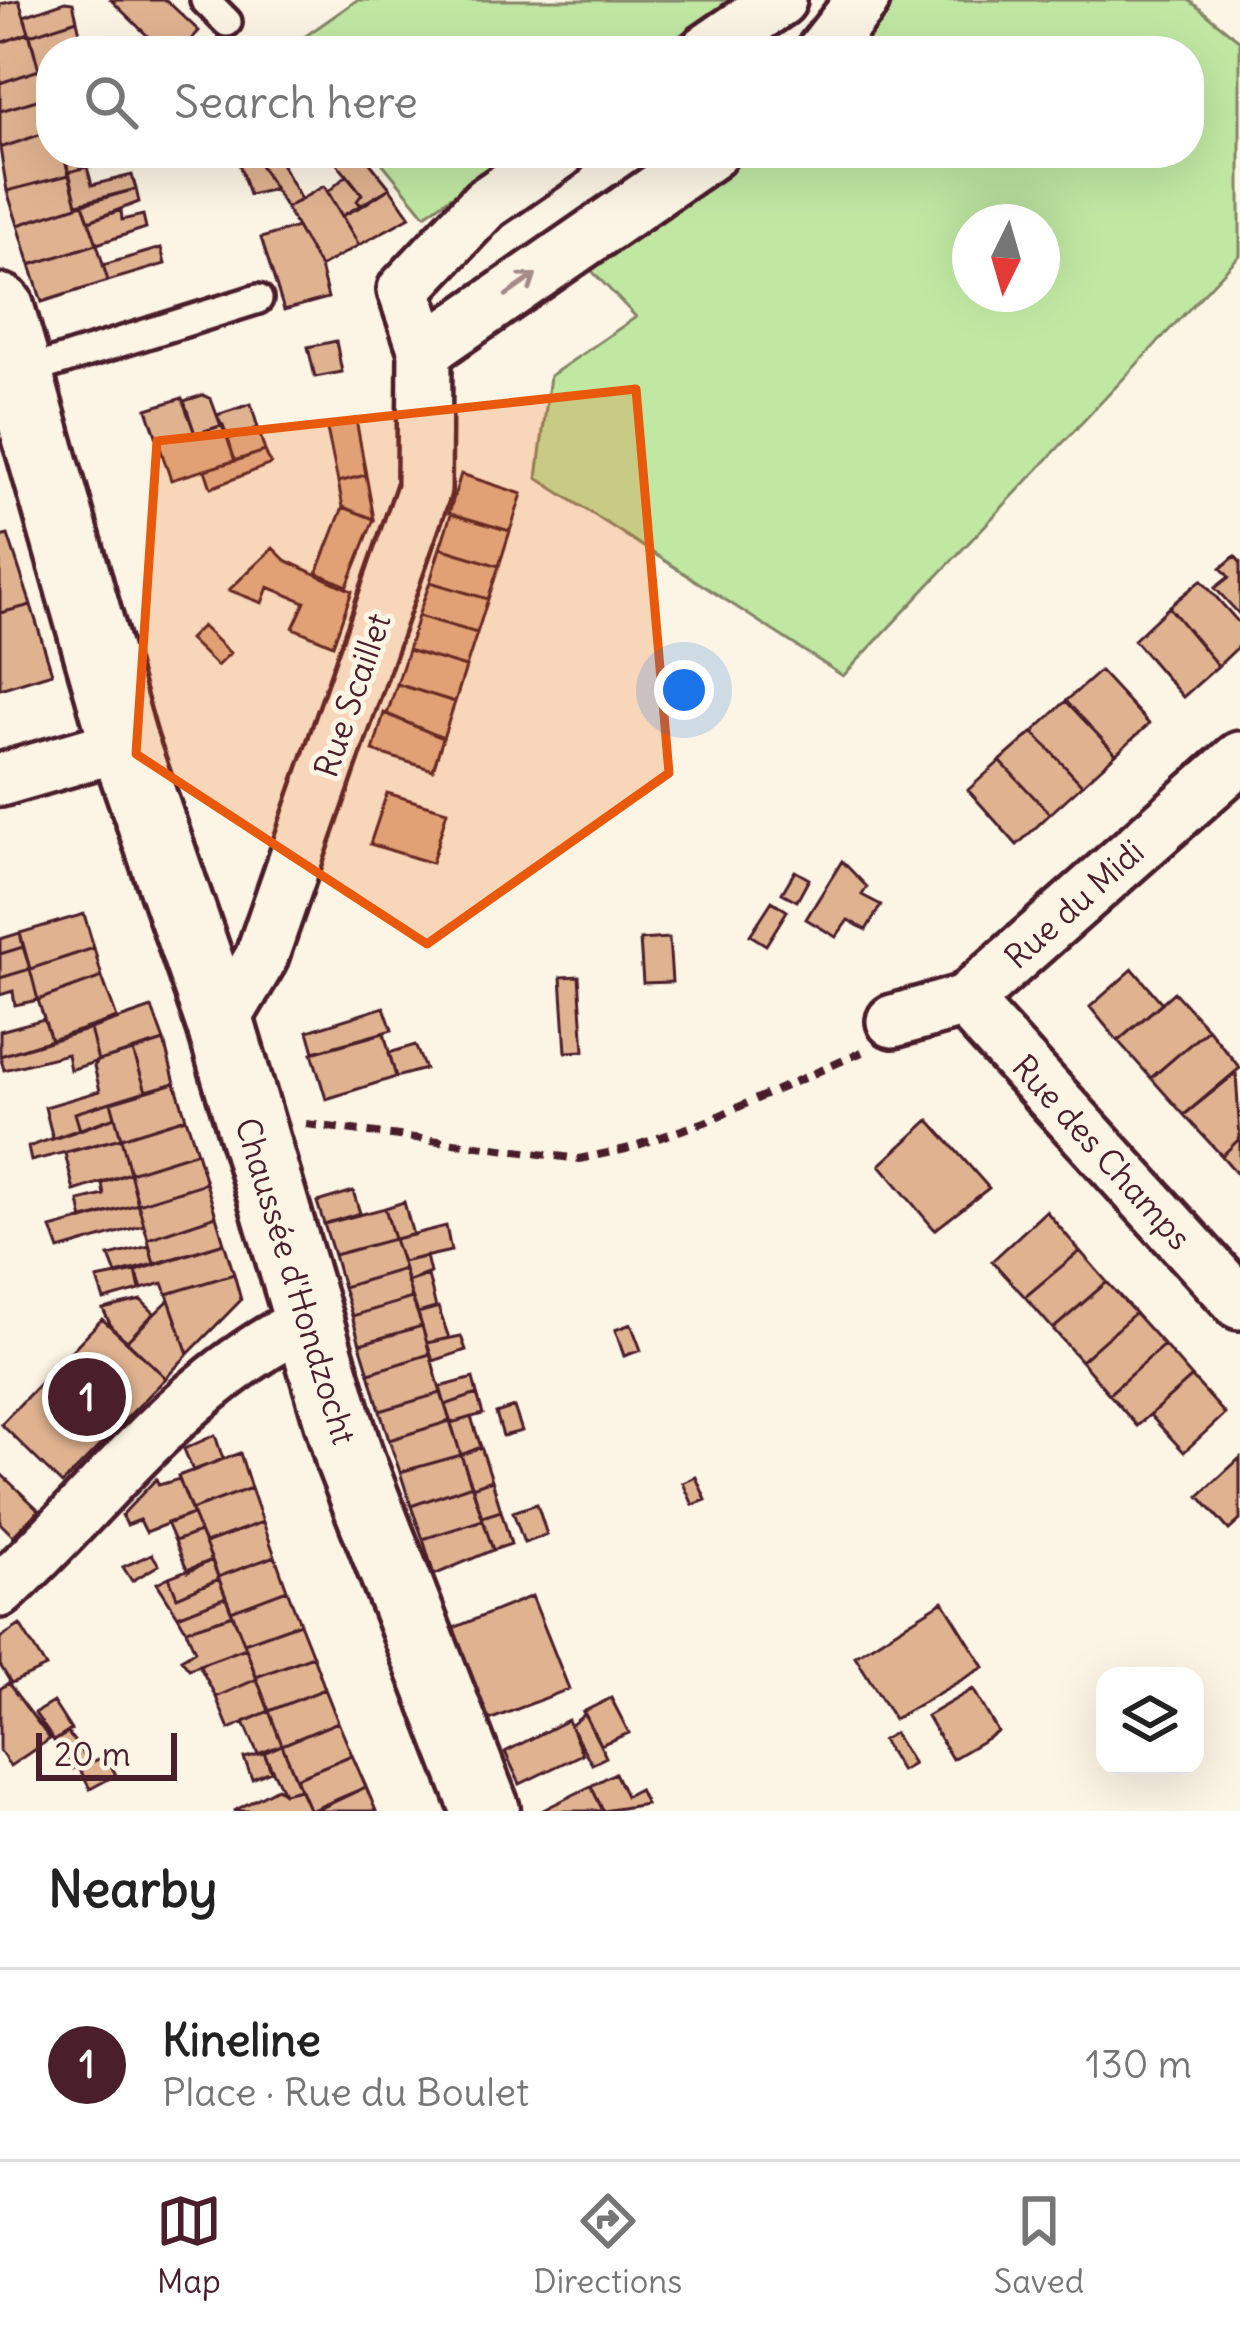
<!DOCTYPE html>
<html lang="en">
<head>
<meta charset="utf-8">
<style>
	:root { --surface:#fff; --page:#f2f2f2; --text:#222; --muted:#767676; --line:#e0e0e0; --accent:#4a1f2b }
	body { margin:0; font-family:Delius,sans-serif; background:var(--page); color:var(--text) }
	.controls { position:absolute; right:36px; bottom:36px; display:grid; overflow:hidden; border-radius:24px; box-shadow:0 12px 48px #0002 }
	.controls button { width:108px; height:108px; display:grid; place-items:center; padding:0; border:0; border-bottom:3px solid var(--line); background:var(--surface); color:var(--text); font:60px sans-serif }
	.compass { position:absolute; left:952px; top:204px; width:108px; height:108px; border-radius:50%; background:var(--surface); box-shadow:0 12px 48px #0002; rotate:185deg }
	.scale { position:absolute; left:36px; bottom:30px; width:141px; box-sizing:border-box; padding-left:12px; border:6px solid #4a1f2b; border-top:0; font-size:33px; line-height:42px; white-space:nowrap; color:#4a1f2b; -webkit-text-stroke:9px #fcf5e5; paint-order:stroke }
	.you { position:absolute; left:684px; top:690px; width:42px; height:42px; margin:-30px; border:9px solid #fff; border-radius:50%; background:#1a73e8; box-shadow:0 0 0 18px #1a73e833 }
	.badge { display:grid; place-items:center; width:78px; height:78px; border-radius:50%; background:var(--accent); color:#fff; font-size:39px; font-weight:700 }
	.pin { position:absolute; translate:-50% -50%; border:6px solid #fff; box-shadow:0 3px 12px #0006 }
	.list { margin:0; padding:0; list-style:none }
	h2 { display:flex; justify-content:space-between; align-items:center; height:156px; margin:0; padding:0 48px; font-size:51px }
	h2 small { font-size:39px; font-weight:400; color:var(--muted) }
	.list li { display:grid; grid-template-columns:78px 1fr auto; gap:36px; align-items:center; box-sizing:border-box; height:192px; padding:0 48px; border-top:3px solid var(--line) }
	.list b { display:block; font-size:45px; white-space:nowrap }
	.list p { margin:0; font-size:39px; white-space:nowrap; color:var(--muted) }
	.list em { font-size:39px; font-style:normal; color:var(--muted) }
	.icon { flex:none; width:66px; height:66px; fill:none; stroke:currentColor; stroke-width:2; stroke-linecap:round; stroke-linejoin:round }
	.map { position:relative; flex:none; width:1240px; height:1811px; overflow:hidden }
	.search { position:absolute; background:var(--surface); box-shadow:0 12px 48px #0002; left:36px; right:36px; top:36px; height:132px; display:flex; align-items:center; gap:30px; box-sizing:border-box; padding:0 42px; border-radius:48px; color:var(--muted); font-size:45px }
	.sheet { height:348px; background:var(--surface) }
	nav { display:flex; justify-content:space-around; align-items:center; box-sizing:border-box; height:168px; border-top:3px solid var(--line); background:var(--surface); font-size:33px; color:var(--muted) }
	nav a { display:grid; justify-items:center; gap:6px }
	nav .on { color:var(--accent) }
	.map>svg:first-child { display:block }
	.green { fill:#c0e8a3; stroke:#858467; stroke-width:3; fill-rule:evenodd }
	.building { fill:#e0b390; stroke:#4a1f2b; stroke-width:3 }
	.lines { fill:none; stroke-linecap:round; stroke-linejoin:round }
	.service-casing { stroke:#4a1f2b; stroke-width:36 }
	.minor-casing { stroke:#4a1f2b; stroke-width:60 }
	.secondary-casing { stroke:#4a1f2b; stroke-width:75 }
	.path { stroke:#4a1f2b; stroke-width:8; stroke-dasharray:12 9; stroke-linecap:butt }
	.service { stroke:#fcf5e5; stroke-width:27 }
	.minor { stroke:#fcf5e5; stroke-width:51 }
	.secondary { stroke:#fcf5e5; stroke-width:66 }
	.oneway { stroke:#a38a88 }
	.marked { fill:#e8590c; fill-opacity:0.2; stroke:#e8590c; stroke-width:9; stroke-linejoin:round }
	.labels { text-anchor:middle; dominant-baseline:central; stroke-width:10; stroke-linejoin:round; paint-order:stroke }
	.street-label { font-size:33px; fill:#4a1f2b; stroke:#fcf5e5 }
</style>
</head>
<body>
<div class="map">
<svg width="1240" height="1811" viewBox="0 0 1240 1811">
	<rect width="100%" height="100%" fill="#fcf5e5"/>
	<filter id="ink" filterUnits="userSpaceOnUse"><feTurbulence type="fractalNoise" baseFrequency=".00833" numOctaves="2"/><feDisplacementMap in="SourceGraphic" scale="24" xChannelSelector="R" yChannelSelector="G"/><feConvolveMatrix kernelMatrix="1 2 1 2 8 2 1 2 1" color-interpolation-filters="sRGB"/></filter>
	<g filter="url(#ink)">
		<path class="green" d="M357,0H730L657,51L287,49Z
			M895,0H1189L1240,41V255L843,676L537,478L550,376L636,317L591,270L755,153H1189V51H855ZM970,222H1042V294H970Z
			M374,153H513L425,215Z"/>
		<path class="building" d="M19,0L29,33L0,43V4Z
			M111,0H166L199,31L180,51H163Z
			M65,2L73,3L77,20L30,35L24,16Z
			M77,20L84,51H51V66L39,70L30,35Z
			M29,33L39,70L0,83V43Z
			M51,66V96L47,97L39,70Z
			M39,70L47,97L0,111V83Z
			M47,97L51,131L0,148V111Z
			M51,131V153H63L69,175L7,191L0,148Z
			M63,153H88L91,166L69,172Z
			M253,153L275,189L249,195L237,157Z
			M253,153L276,154L301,200L286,208Z
			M328,153H362L390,188L362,206L357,201L362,194Z
			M87,167L92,185L132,175L136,189L77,204L69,172Z
			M69,175L77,204H83L18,225L7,191Z
			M347,175L362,194L357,201L362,206L342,216L328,192Z
			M324,186L359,245L320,267L286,208Z
			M390,188L410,217L359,245L342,216Z
			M136,189L139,202L89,221L83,204Z
			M83,204L97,244L30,265L18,225Z
			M121,210L122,220L143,215L146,228L97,244L89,221Z
			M297,227L320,267L328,298L284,310L261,238Z
			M97,244L108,281L42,302L30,265Z
			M161,248L165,264L108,281L103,265Z
			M336,341L342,372L315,377L308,347Z
			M203,395L211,399L221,426L195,434L184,401Z
			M182,398L195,434L223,425L235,461L171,480L147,409Z
			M251,404L258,428L228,439L217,415Z
			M356,419L366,475L338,482L327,429Z
			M258,428L265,451L235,461L228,439Z
			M265,451L271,464L211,488L205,470Z
			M461,474L522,494L510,531L449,513Z
			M366,475L374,519L343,507L338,482Z
			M343,507L374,519L347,586L317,573Z
			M451,514L510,531L499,566L440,548Z
			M8,535L31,605L0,613V537Z
			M273,548L285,560L352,591L333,645L293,628L305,602L268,587L262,603L229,590Z
			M440,548L499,566L488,599L430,582Z
			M1235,556L1240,562V615L1215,588L1229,577L1221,568Z
			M1201,580L1240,624V645L1218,666L1169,607Z
			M430,582L488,599L477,633L418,616Z
			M31,605L52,673L0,689V613Z
			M1169,607L1218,666L1183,697L1134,640Z
			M418,616L477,633L466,667L408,650Z
			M202,626L230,653L217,666L189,639Z
			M408,650L466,667L455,702L397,684Z
			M1100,671L1149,724L1116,754L1066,701Z
			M397,684L455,702L443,738L387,714Z
			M1066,701L1116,754L1082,785L1033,732Z
			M384,713L443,738L433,770L373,751Z
			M1033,732L1082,785L1050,814L1000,761Z
			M1000,761L1050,814L1017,845L968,790Z
			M387,793L447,811L432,863L370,844Z
			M842,861L867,887L862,895L881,905L866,930L848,920L836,937L806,919Z
			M795,871L809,879L797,901L782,893Z
			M772,901L787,911L766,945L750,935Z
			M84,914L94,948L30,969L20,933Z
			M20,933L23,947L0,954V939Z
			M669,938L672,982L643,983L640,940Z
			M23,947L30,969L0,978V954Z
			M94,948L102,977L38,1000L30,969Z
			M30,969L38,1000L15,1005L13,991L0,995V978Z
			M1133,969L1162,1003L1118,1041L1090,1007Z
			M579,976L584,1051L566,1052L561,977Z
			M102,977L117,1018L51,1040L38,1000Z
			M1174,992L1208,1029L1151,1078L1118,1041Z
			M384,1007L392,1030L314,1052L308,1031Z
			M152,1008L164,1041L98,1061L90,1029Z
			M44,1019L51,1040L0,1056V1031Z
			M90,1029L98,1061L70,1070L67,1054L4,1070L0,1056Z
			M1208,1029L1240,1068L1184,1115L1151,1078Z
			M384,1033L396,1077L326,1099L312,1053Z
			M164,1041L175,1083L146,1091L133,1051Z
			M415,1045L425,1069L396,1077L389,1053Z
			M133,1051L146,1091L75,1113L80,1130L53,1139L45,1107L100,1091L94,1066L98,1061Z
			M1236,1073L1240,1138L1222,1156L1184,1115Z
			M175,1083L186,1118L121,1138L111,1102Z
			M111,1102L115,1117L80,1130L75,1113Z
			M115,1117L121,1138L31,1161L28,1147Z
			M186,1118L197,1152L130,1173L121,1138Z
			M929,1120L989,1188L935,1230L880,1165Z
			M121,1138L130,1173L74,1191L65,1153Z
			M1240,1138V1177L1222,1156Z
			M197,1152L206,1183L138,1204L130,1173Z
			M130,1173L138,1204L83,1220L79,1201L104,1195L102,1183Z
			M206,1183L216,1216L148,1239L138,1204Z
			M353,1191L360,1213L324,1224L317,1202Z
			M404,1202L413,1235L394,1239L385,1208Z
			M138,1204L144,1225L59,1250L51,1228Z
			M385,1208L394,1239L334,1255L324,1224Z
			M1046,1211L1080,1251L1025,1297L992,1261Z
			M216,1216L224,1243L154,1264L148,1239Z
			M446,1226L451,1251L402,1262L394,1239Z
			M394,1239L404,1269L343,1287L334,1255Z
			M224,1243L234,1274L167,1294L163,1283L142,1289L136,1271Z
			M149,1246L154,1264L116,1274L109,1256Z
			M1080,1251L1107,1282L1053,1329L1025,1297Z
			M426,1256L430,1273L407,1282L402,1262Z
			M404,1269L412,1298L352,1316L343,1287Z
			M136,1271L140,1290L104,1300L97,1279Z
			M234,1274L241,1300L188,1354L167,1294Z
			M428,1275L436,1308L418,1313L407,1282Z
			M1107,1282L1135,1313L1081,1361L1053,1329Z
			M412,1298L422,1326L360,1344L352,1316Z
			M141,1300L154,1313L127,1341L112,1328L103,1309Z
			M169,1300L188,1354L166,1378L127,1341Z
			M438,1307L449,1338L427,1343L418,1313Z
			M1135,1313L1164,1345L1109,1394L1081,1361Z
			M102,1319L166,1378L62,1484L1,1424Z
			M631,1324L641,1350L624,1356L615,1330Z
			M422,1326L430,1354L369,1373L360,1344Z
			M461,1336L466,1350L433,1361L427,1343Z
			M1164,1345L1192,1377L1137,1426L1109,1394Z
			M430,1354L441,1393L380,1411L369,1373Z
			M1192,1377L1225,1414L1184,1452L1150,1415Z
			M473,1378L477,1394L445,1405L440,1387Z
			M441,1393L450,1421L389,1440L380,1411Z
			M477,1394L483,1414L451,1423L445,1405Z
			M514,1407L522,1431L503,1436L496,1413Z
			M471,1417L481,1447L461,1455L451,1423Z
			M450,1421L461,1455L400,1472L389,1440Z
			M215,1435L223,1459L193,1471L184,1449Z
			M481,1447L492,1480L472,1487L461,1455Z
			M240,1453L251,1488L191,1510L178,1476Z
			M461,1455L472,1485L411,1506L400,1472Z
			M1240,1458V1520L1229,1530L1199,1496Z
			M0,1473L39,1510L13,1536L0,1523Z
			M696,1477L706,1500L693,1505L683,1483Z
			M156,1479L159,1485L179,1479L193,1514L146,1532L140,1520L127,1525L122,1515Z
			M492,1480L501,1511L482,1517L472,1487Z
			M472,1485L483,1520L423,1539L411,1506Z
			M251,1488L263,1522L205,1543L191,1510Z
			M537,1504L547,1535L524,1543L513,1512Z
			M501,1511L511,1544L493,1550L482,1517Z
			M193,1514L200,1532L175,1541L167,1523Z
			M483,1520L493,1550L434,1575L423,1539Z
			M263,1522L275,1556L218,1577L205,1543Z
			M200,1532L212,1560L188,1572L175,1541Z
			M152,1554L159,1565L132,1581L123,1567Z
			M275,1556L287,1590L231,1611L218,1577Z
			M212,1560L219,1579L177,1597L169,1577Z
			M169,1577L177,1597L219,1579L226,1597L178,1616L157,1583Z
			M287,1590L300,1623L244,1643L231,1611Z
			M532,1596L569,1689L489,1720L451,1629Z
			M226,1597L233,1615L186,1630L178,1616Z
			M943,1601L984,1667L894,1719L855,1656Z
			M233,1615L246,1648L189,1669L181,1659L195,1651L186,1630Z
			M300,1623L313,1656L256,1677L244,1643Z
			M20,1625L46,1667L11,1683L0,1665V1638Z
			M246,1648L257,1679L216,1697L199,1665Z
			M313,1656L325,1689L269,1711L256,1677Z
			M257,1679L269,1711L229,1729L216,1697Z
			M8,1683L50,1739L10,1766L0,1751V1689Z
			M325,1689L338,1722L282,1745L269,1711Z
			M973,1689L998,1732L952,1759L927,1716Z
			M611,1698L629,1733L600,1745L583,1712Z
			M53,1702L71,1730L54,1741L35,1713Z
			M269,1711L282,1745L258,1754L244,1722Z
			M585,1714L606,1757L592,1764L570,1726Z
			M568,1720L582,1754L520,1784L505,1752Z
			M338,1722L352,1755L296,1778L282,1745Z
			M68,1733L87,1759L73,1769L54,1741Z
			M894,1733L913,1764L901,1771L882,1740Z
			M282,1745L300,1789L284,1793L264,1753Z
			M264,1753L271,1771L252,1779L244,1758Z
			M352,1755L366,1787L310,1811L296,1778Z
			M106,1756L116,1775L90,1789L79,1768Z
			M615,1773L626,1796L639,1789L646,1804L603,1811L591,1786Z
			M591,1786L603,1811H541Z
			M366,1787L376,1811H315Z
			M277,1788L284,1793L300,1789L310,1811H234Z"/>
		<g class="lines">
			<g class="service-casing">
				<path id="service" d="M205,0L227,22
					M18,374L258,299"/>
			</g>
			<g class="minor-casing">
				<path id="minor" d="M706,51L780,0
					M823,51L863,0
					M425,351L711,153
					M0,780L124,744
					M965,1001L1240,1303
					M893,1021L965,1001L1240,758
					M221,1025L261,958L424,489L425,351L404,290L485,204L559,153
					M0,1591C100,1500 183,1380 307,1322"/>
			</g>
			<g class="secondary-casing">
				<path id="secondary" d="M0,308L124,744L221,1025L350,1460L486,1811"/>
			</g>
			<path class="path" d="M306,1124L579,1159L626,1149L705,1122L862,1052"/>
			<use href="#service" class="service"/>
			<use href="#minor" class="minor"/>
			<use href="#secondary" class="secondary"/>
		</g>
		<defs><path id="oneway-shaft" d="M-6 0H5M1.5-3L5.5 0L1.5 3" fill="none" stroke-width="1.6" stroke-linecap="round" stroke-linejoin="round" transform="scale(3)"/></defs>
		<use class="oneway" href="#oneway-shaft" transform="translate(521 285) rotate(-35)"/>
	</g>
	<path class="marked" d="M636,389L669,773L427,944L136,754L157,441Z"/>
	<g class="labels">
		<g class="street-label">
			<text transform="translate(352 695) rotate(-71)">Rue Scaillet</text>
			<text transform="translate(1074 904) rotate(-42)">Rue du Midi</text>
			<text transform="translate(1102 1152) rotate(48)">Rue des Champs</text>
			<text transform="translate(296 1281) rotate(73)">Chaussée d'Hondzocht</text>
		</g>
	</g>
</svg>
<div class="controls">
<button><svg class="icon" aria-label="layers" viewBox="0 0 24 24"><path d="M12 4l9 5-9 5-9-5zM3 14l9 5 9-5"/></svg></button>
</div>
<svg class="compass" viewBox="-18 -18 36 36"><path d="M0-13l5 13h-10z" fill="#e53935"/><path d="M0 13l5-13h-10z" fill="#767676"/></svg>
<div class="scale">20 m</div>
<div class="you"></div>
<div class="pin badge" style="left:87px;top:1397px">1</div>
<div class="search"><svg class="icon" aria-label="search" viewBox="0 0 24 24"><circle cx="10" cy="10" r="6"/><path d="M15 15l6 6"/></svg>Search here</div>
</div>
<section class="sheet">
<h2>Nearby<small></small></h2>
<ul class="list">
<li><span class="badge">1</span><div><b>Kineline</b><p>Place · Rue du Boulet</p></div><em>130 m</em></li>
</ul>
</section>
<nav>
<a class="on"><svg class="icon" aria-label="map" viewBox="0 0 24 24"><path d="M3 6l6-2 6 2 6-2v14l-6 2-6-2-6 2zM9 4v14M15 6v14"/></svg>Map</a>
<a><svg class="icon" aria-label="directions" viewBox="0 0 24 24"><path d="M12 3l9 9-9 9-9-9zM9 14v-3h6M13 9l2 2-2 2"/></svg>Directions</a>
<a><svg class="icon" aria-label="saved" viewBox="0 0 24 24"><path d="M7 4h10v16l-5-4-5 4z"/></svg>Saved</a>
</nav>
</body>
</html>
